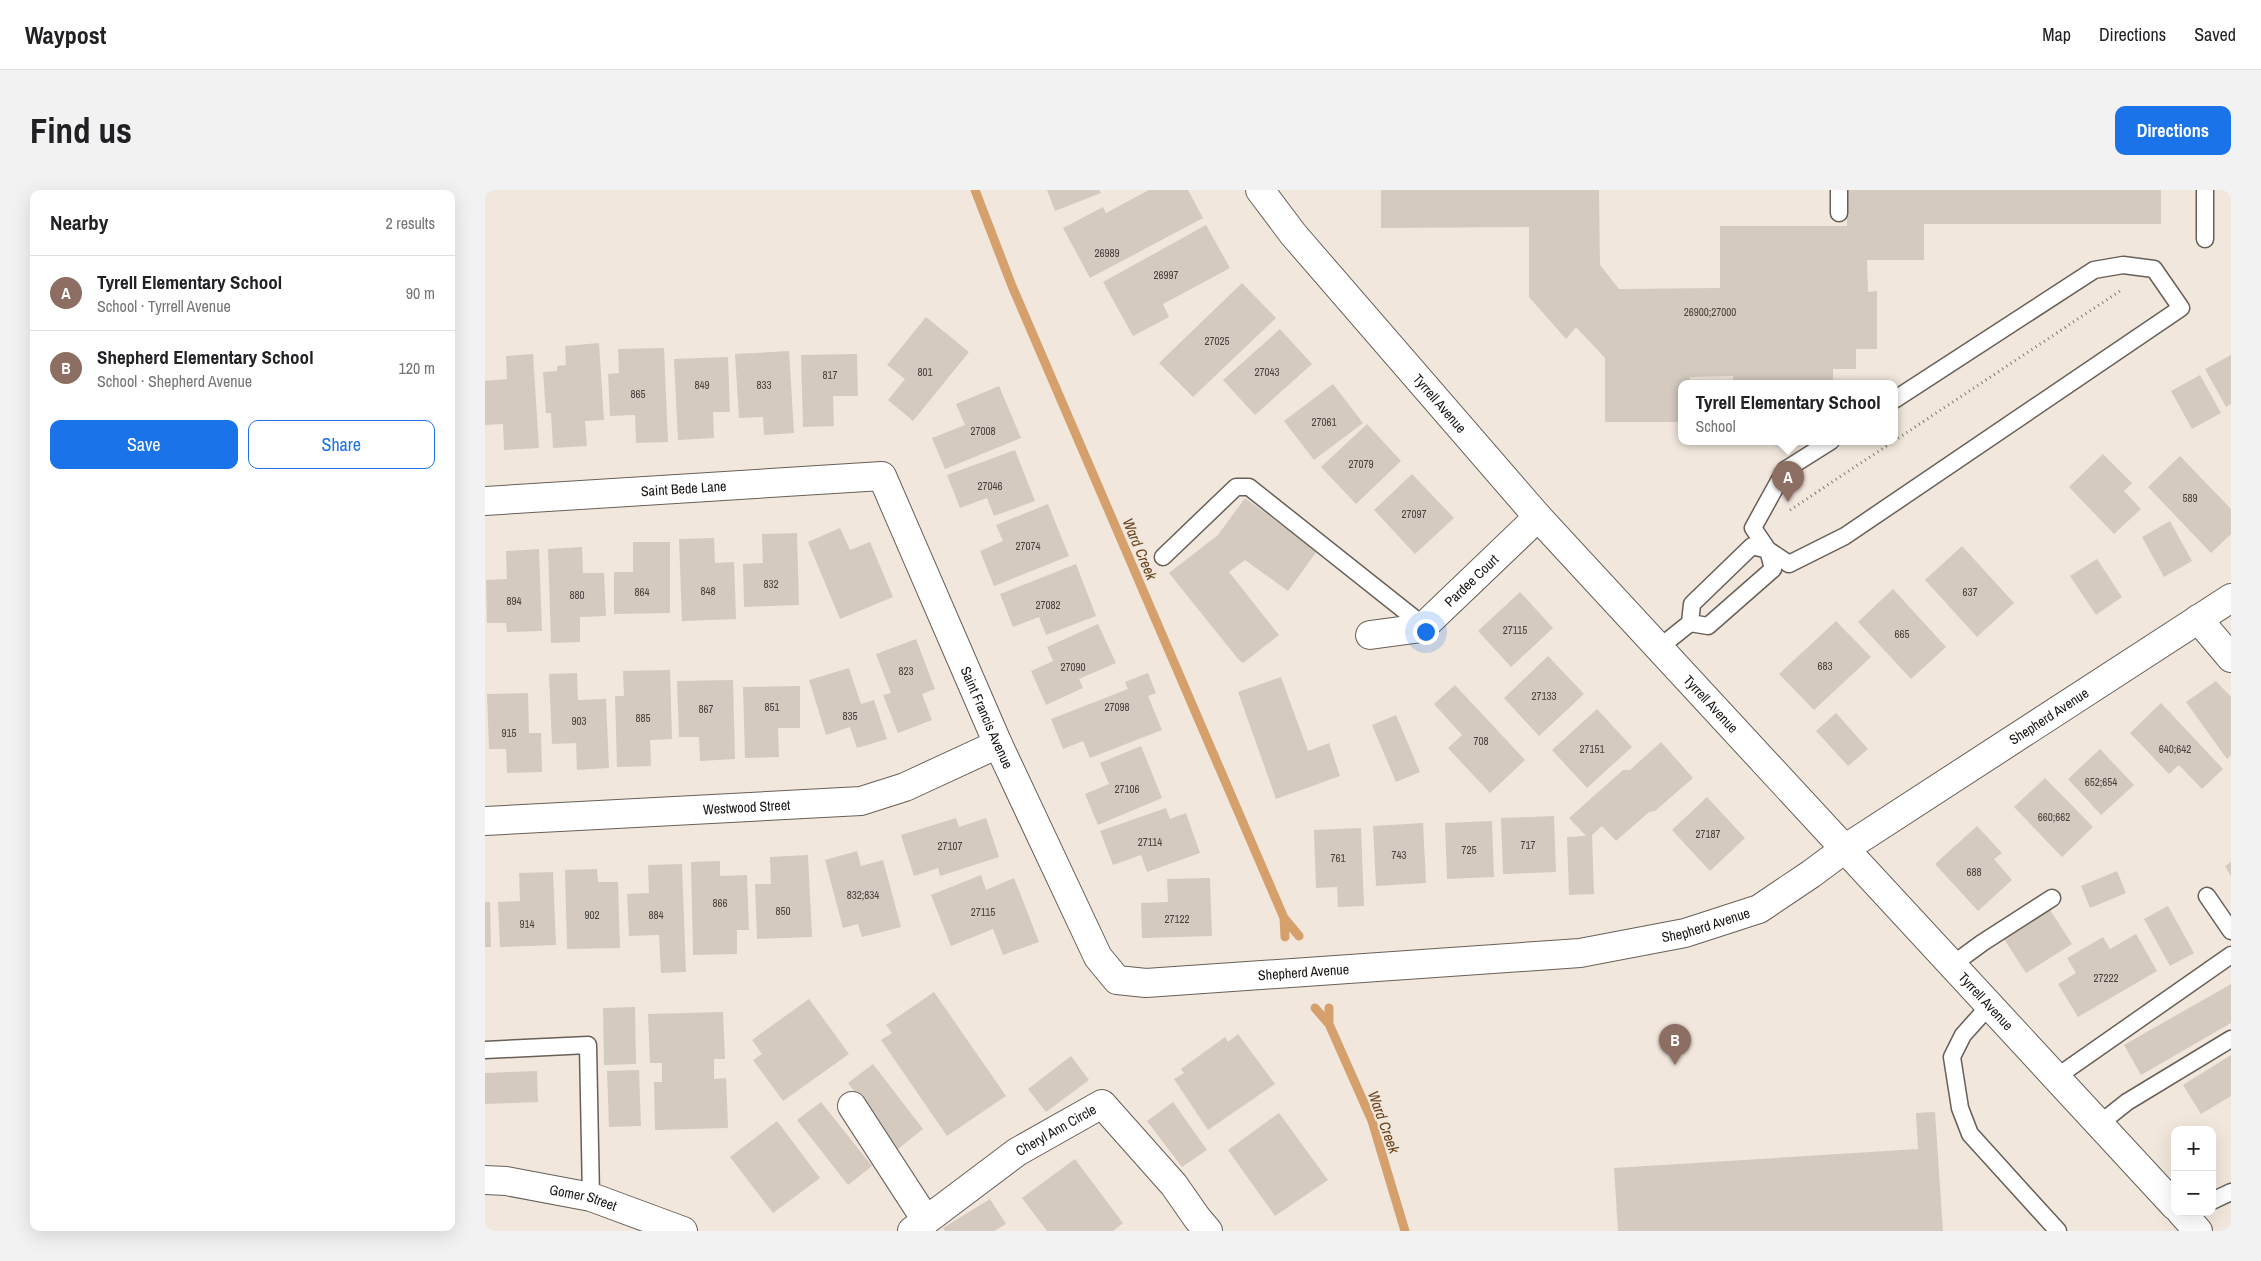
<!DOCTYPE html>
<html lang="en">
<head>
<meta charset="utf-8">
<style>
	:root { --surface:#fff; --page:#f2f2f2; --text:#202124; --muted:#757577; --line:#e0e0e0; --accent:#1a73e8 }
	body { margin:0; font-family:"Archivo Narrow",sans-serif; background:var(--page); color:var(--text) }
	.controls { position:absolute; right:15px; bottom:15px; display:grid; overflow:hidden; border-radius:10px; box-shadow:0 5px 20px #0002 }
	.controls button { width:45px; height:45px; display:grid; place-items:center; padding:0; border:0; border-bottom:1px solid var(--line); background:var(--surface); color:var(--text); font:25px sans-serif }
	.you { position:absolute; left:940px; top:441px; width:18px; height:18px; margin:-12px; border:4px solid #fff; border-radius:50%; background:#1a73e8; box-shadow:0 0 0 8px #1a73e833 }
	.badge { display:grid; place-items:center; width:32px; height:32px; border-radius:50%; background:var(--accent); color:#fff; font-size:16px; font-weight:700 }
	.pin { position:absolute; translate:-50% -41px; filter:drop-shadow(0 1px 2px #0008) }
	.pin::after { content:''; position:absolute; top:26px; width:18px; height:15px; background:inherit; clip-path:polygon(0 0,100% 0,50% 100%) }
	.popup { position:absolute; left:1193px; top:190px; width:220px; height:65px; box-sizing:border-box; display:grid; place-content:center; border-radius:10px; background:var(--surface); filter:drop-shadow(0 1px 4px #0005); font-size:16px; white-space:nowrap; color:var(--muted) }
	.popup b { font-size:19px; color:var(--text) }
	.popup::after { content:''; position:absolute; left:50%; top:100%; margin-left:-10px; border:10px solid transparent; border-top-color:var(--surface) }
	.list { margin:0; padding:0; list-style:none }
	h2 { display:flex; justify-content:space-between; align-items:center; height:65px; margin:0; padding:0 20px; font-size:21px }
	h2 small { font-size:16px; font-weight:400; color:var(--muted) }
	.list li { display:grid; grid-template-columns:32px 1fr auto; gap:15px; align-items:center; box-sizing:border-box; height:75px; padding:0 20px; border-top:1px solid var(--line) }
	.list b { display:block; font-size:19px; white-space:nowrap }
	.list p { margin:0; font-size:16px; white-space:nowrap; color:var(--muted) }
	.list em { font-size:16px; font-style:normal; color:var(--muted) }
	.actions { display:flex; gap:10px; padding:15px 20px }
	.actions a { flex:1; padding:11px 0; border:1px solid var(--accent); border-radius:10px; text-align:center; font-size:18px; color:var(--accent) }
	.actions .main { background:var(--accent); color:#fff }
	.map { position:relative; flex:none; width:1746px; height:1041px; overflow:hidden; border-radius:10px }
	header { display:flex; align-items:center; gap:30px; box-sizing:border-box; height:70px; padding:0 25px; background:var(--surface); border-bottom:1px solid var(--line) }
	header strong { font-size:24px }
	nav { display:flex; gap:28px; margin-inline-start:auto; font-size:18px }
	.intro { display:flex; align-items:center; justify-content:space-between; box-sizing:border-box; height:120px; padding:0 30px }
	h1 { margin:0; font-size:35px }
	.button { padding:12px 22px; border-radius:10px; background:var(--accent); color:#fff; font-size:18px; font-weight:700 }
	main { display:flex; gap:30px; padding:0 30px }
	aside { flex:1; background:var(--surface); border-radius:10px; box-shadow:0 5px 20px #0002 }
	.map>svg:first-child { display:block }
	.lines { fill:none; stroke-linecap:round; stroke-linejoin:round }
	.stream { stroke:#d6a06c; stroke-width:9 }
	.building { fill:#d4cac0 }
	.service-casing { stroke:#685f57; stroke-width:19 }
	.minor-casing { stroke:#685f57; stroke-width:30 }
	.tertiary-casing { stroke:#685f57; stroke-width:30 }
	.path { stroke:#7e7871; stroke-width:3; stroke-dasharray:1 4; stroke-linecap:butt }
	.service { stroke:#fff; stroke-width:16 }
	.minor { stroke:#fff; stroke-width:28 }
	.tertiary { stroke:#fff; stroke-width:28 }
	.labels { text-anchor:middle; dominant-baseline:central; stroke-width:4.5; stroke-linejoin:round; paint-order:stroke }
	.number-label { font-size:11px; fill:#48423e }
	.street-label { font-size:14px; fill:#191512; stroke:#f1e7dd }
	.water-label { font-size:15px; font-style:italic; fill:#67421b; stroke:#f1e7dd }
</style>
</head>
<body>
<header>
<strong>Waypost</strong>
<nav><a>Map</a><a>Directions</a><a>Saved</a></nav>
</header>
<div class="intro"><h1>Find us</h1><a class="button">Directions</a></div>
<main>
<aside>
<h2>Nearby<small>2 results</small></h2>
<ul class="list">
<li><span class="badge" style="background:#8d6e63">A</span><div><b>Tyrell Elementary School</b><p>School · Tyrrell Avenue</p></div><em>90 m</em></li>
<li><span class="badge" style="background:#8d6e63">B</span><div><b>Shepherd Elementary School</b><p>School · Shepherd Avenue</p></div><em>120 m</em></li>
</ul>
<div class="actions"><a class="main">Save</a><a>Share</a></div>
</aside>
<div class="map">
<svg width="1746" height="1041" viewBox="0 0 1746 1041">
	<rect width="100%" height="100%" fill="#f1e7dd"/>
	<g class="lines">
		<path class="stream" d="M490,0L527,96L799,728L814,746
			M799,728L800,747
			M830,818L844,834L887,931L920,1041
			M844,818V834"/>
	</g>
	<path class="building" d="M562,0H614L616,3L570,21Z
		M664,0H703L718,28L605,88L578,38L618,17L621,23Z
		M896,0H1114L1115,75L1134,99L1235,98V36H1362V0H1676V34H1439V70H1382L1383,102L1392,101V159H1371V179H1348V193H1248V186L1205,187V193H1197V232H1120V168L1091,137L1081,149L1044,107V37L896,38Z
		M721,35L745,78L678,114L684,127L648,146L618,92Z
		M757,93L791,128L708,207L674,173Z
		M441,127L484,162L428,231L403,210L420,189L402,175Z
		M795,139L827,174L770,225L738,190Z
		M114,153L119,230L100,231L102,256L68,258L66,223H61L58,182L72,181V176L81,175L80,156Z
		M179,158L183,252L151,253L150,225L125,226L123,184L134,183L133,159Z
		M304,161L309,243L279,245L278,227L254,228L250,164Z
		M48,164L54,258L19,260L18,234L0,235V191L22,189L21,166Z
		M372,164L373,206H348L349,236L318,237L316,165Z
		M1746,165V214L1741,217L1720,179Z
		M243,167L245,222H228L229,248L193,250L189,169Z
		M1715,185L1736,223L1707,239L1686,201Z
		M848,194L878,233L829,270L799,231Z
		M514,196L536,248L460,279L447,248L480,235L471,214Z
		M882,234L916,271L871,314L836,277Z
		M530,260L550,311L509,326L502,308L475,318L462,285Z
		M1618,264L1647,293L1639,301L1656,319L1629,344L1584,297Z
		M1695,266L1746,319V344L1726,363L1663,297Z
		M927,284L969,328L930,364L889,320Z
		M760,308L832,361L803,401L760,370L744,382L794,445L758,473L753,469L684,383L733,345Z
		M563,314L584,366L509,396L495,361L518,351L511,335Z
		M1685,331L1707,371L1679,387L1657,347Z
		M355,338L365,360L385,352L408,407L355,429L323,352Z
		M312,343L314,415L259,417L258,374L278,373L277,344Z
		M229,348L230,373L249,372L251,429L197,431L194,349Z
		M148,352H185V423L129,424V382H148Z
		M1477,356L1529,413L1492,447L1440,390Z
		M97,357L98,383H119L121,426L95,427V452L66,453L63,359Z
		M54,359L57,441L22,442L21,433H2L1,390L22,389L21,361Z
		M1612,369L1637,407L1611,425L1585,386Z
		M591,374L611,426L561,445L554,427L528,437L515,404Z
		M1408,399L1461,457L1426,489L1373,432Z
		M1035,402L1068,438L1026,477L993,441Z
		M1351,431L1386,467L1329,520L1294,484Z
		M613,434L631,473L594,489L598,498L561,515L546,481L568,471L562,457Z
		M431,449L450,499L437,504L447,530L413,543L398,505L406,503L391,464Z
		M1063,466L1099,504L1054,546L1019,508Z
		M364,478L376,514L389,510L402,549L372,558L365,537L341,545L324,490Z
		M185,480L187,549L165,550L166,576L132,577L130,506H139L138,481Z
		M92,483L93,510L121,509L124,578L92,580L91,553L67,554L64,484Z
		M663,483L671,503L663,506L677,540L605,568L598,551L578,559L566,529L643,499L640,492Z
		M796,487L823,561L844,553L855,586L791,609L753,502Z
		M248,490L250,569L215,571L214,547H194L192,491Z
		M1731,491L1746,507V565L1742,569L1701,512Z
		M970,495L1040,570L1005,603L963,558L977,545L949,514Z
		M315,496V538H293L294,567L260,568L258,497Z
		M43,503L44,543H56L57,582L22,583L21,559H4L2,504Z
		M1676,513L1738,579L1717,599L1694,575L1684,584L1645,543Z
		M1112,519L1147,557L1102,598L1067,560Z
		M1351,523L1383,559L1363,576L1331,541Z
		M911,525L935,582L911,592L887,535Z
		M1176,552L1208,588L1170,621L1164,622L1131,651L1117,636L1107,645L1109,704L1084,705L1082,647L1101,646L1084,628L1138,580H1145Z
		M656,556L677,608L613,635L600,604L624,594L615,573Z
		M1615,559L1649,595L1616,625L1583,589Z
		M1560,588L1608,637L1577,667L1529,617Z
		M1222,607L1260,648L1225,681L1187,640Z
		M681,618L685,629L701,623L715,663L662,682L656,665L628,675L615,641Z
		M1069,626L1071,682L1018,684L1016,628Z
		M471,628L474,637L501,628L514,667L455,686L453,678L429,686L416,645Z
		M1007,631L1009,687L962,689L960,633Z
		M938,633L941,693L891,696L888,636Z
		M1492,636L1517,663L1509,669L1527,690L1493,721L1450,674Z
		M876,638L879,716L853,717L852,697L831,698L829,640Z
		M372,661L376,676L398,670L416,737L377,747L373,734L358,738L340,670Z
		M323,665L327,747L272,749L270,694H286L285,667Z
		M235,671V686L262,685L264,740H252V764L208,765L206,672Z
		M1746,672V686L1740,676Z
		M197,674L201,782L176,783L174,745L144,746L142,704L164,703L163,675Z
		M112,679L113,692H133L135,758L82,759L80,680Z
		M1632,681L1641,703L1605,718L1596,696Z
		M68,682L71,755L15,757L13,712L35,711L34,683Z
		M496,685L501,700L529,688L554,752L518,765L508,739L466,756L446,705Z
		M725,688L727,746L657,748L656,713L683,712L682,689Z
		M0,712H5L6,757H0Z
		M1683,716L1709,763L1685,776L1659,729Z
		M1565,720L1587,754L1541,783L1519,749Z
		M1651,744L1672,781L1593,827L1573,794L1591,783L1582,768L1618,747L1625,759Z
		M1746,794V833L1656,885L1639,855Z
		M449,802L521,906L462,946L396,850L407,843L401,835Z
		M324,809L364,864L298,911L268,870L277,864L267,850Z
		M150,817L151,874L119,875L118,818Z
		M238,822L240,869H229V889L241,888L243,938L170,940L169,892H177V873H165L163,824Z
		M753,844L790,894L723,940L689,889L699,883L696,879L740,847L743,852Z
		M1746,865V906L1716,924L1698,895Z
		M586,866L604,890L561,922L543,899Z
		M388,874L438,939L413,959L363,893Z
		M154,880L156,936L124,937L122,881Z
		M52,881L53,912L0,914V883Z
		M336,912L387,976L363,995L312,930Z
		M688,912L722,960L697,977L662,931Z
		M1450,922L1458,1041H1133L1129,978L1433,959L1431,923Z
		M794,923L843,990L790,1026L743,960Z
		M292,931L335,988L288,1023L245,967Z
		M590,969L638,1033L628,1041H562L537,1008Z
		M505,1009L521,1034L509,1041H460L458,1038Z"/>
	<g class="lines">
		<g class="service-casing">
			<path id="service" d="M1354,0V23
				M1720,49V0
				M1346,251L1300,280L1268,338L1283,360L1304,374L1360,346L1696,118L1669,79L1638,75L1609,80L1409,210
				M678,367L751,297H764L939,436
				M1205,433L1207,414L1267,356L1283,360
				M1175,457L1205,433L1223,436L1288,379L1283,360
				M1722,706L1746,741
				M1467,775L1497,753L1567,708
				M1504,816L1478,845L1467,867L1475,918L1485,944L1573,1041
				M0,860L103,855L106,1007
				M1570,888L1746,765
				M1613,935L1642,912L1746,849
				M1727,1011L1746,1002"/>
		</g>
		<g class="minor-casing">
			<g id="minor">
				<path id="s1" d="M775,0L808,44L1053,327L1690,1016"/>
				<path id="s2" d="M0,311L397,286L513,554L613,767L632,790L661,793L1095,763L1200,743L1274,719L1326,684L1361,658L1746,408"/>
				<path d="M1713,429L1746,468"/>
				<path id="s3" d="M885,445L937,438L1053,327"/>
				<path id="s4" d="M0,631L376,611L420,597L513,554"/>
				<path d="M367,916L441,1030"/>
				<path d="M1696,1022L1713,1041"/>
				<path id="s5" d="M427,1041L532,962L617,914L689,995L712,1028L723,1041"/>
			</g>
		</g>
		<g class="tertiary-casing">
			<g id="tertiary">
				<path id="s6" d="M0,990L21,991L106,1007L198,1041"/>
			</g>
		</g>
		<path class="path" d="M1409,251L1635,101L1636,98
			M1305,320L1409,251"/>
		<use href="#service" class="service"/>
		<use href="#minor" class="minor"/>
		<use href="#tertiary" class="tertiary"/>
	</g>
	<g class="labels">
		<g class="number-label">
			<text x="622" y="63">26989</text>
			<text x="681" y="85">26997</text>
			<text x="1225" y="122">26900;27000</text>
			<text x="732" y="151">27025</text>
			<text x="440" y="182">801</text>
			<text x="782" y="182">27043</text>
			<text x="345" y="185">817</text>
			<text x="217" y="195">849</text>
			<text x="279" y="195">833</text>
			<text x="153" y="204">865</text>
			<text x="839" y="232">27061</text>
			<text x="498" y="241">27008</text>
			<text x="876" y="274">27079</text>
			<text x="505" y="296">27046</text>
			<text x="1705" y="308">589</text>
			<text x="929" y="324">27097</text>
			<text x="543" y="356">27074</text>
			<text x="286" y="394">832</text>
			<text x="223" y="401">848</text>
			<text x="157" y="402">864</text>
			<text x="1485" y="402">637</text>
			<text x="92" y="405">880</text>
			<text x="29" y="411">894</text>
			<text x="563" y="415">27082</text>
			<text x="1030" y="440">27115</text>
			<text x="1417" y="444">665</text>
			<text x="1340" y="476">683</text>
			<text x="588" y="477">27090</text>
			<text x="421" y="481">823</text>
			<text x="1059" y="506">27133</text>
			<text x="287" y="517">851</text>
			<text x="632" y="517">27098</text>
			<text x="221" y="519">867</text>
			<text x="365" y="526">835</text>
			<text x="158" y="528">885</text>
			<text x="94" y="531">903</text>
			<text x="24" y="543">915</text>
			<text x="996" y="551">708</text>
			<text x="1107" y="559">27151</text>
			<text x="1690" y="559">640;642</text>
			<text x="1616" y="592">652;654</text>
			<text x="642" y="599">27106</text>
			<text x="1569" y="627">660;662</text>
			<text x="1223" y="644">27187</text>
			<text x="665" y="652">27114</text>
			<text x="1043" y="655">717</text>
			<text x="465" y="656">27107</text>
			<text x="984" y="660">725</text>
			<text x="914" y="665">743</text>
			<text x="853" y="668">761</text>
			<text x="1489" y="682">688</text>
			<text x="378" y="705">832;834</text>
			<text x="235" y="713">866</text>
			<text x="298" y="721">850</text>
			<text x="498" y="722">27115</text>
			<text x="107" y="725">902</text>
			<text x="171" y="725">884</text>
			<text x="692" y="729">27122</text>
			<text x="42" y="734">914</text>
			<text x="1621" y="788">27222</text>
		</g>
		<g class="street-label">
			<text stroke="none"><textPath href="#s1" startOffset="279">Tyrrell Avenue</textPath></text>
			<text stroke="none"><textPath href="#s2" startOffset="199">Saint Bede Lane</textPath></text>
			<text stroke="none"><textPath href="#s3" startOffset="121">Pardee Court</textPath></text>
			<text stroke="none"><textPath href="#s1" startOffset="684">Tyrrell Avenue</textPath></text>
			<text stroke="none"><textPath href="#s2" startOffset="1952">Shepherd Avenue</textPath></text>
			<text stroke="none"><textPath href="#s2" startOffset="661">Saint Francis Avenue</textPath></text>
			<text stroke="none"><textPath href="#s4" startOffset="262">Westwood Street</textPath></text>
			<text stroke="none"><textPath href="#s2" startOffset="1548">Shepherd Avenue</textPath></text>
			<text stroke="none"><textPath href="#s2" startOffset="1142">Shepherd Avenue</textPath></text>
			<text stroke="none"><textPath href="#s1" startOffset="1089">Tyrrell Avenue</textPath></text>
			<text stroke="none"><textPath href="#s5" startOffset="176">Cheryl Ann Circle</textPath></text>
			<text stroke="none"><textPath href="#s6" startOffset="100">Gomer Street</textPath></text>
		</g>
		<g class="water-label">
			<text transform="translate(655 359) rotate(67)">Ward Creek</text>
			<text transform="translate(899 932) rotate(70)">Ward Creek</text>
		</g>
	</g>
</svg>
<div class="controls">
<button>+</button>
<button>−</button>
</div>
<div class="you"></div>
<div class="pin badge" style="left:1303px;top:312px;background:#8d6e63">A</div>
<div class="popup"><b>Tyrell Elementary School</b>School</div>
<div class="pin badge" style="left:1190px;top:875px;background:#8d6e63">B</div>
</div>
</main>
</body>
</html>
